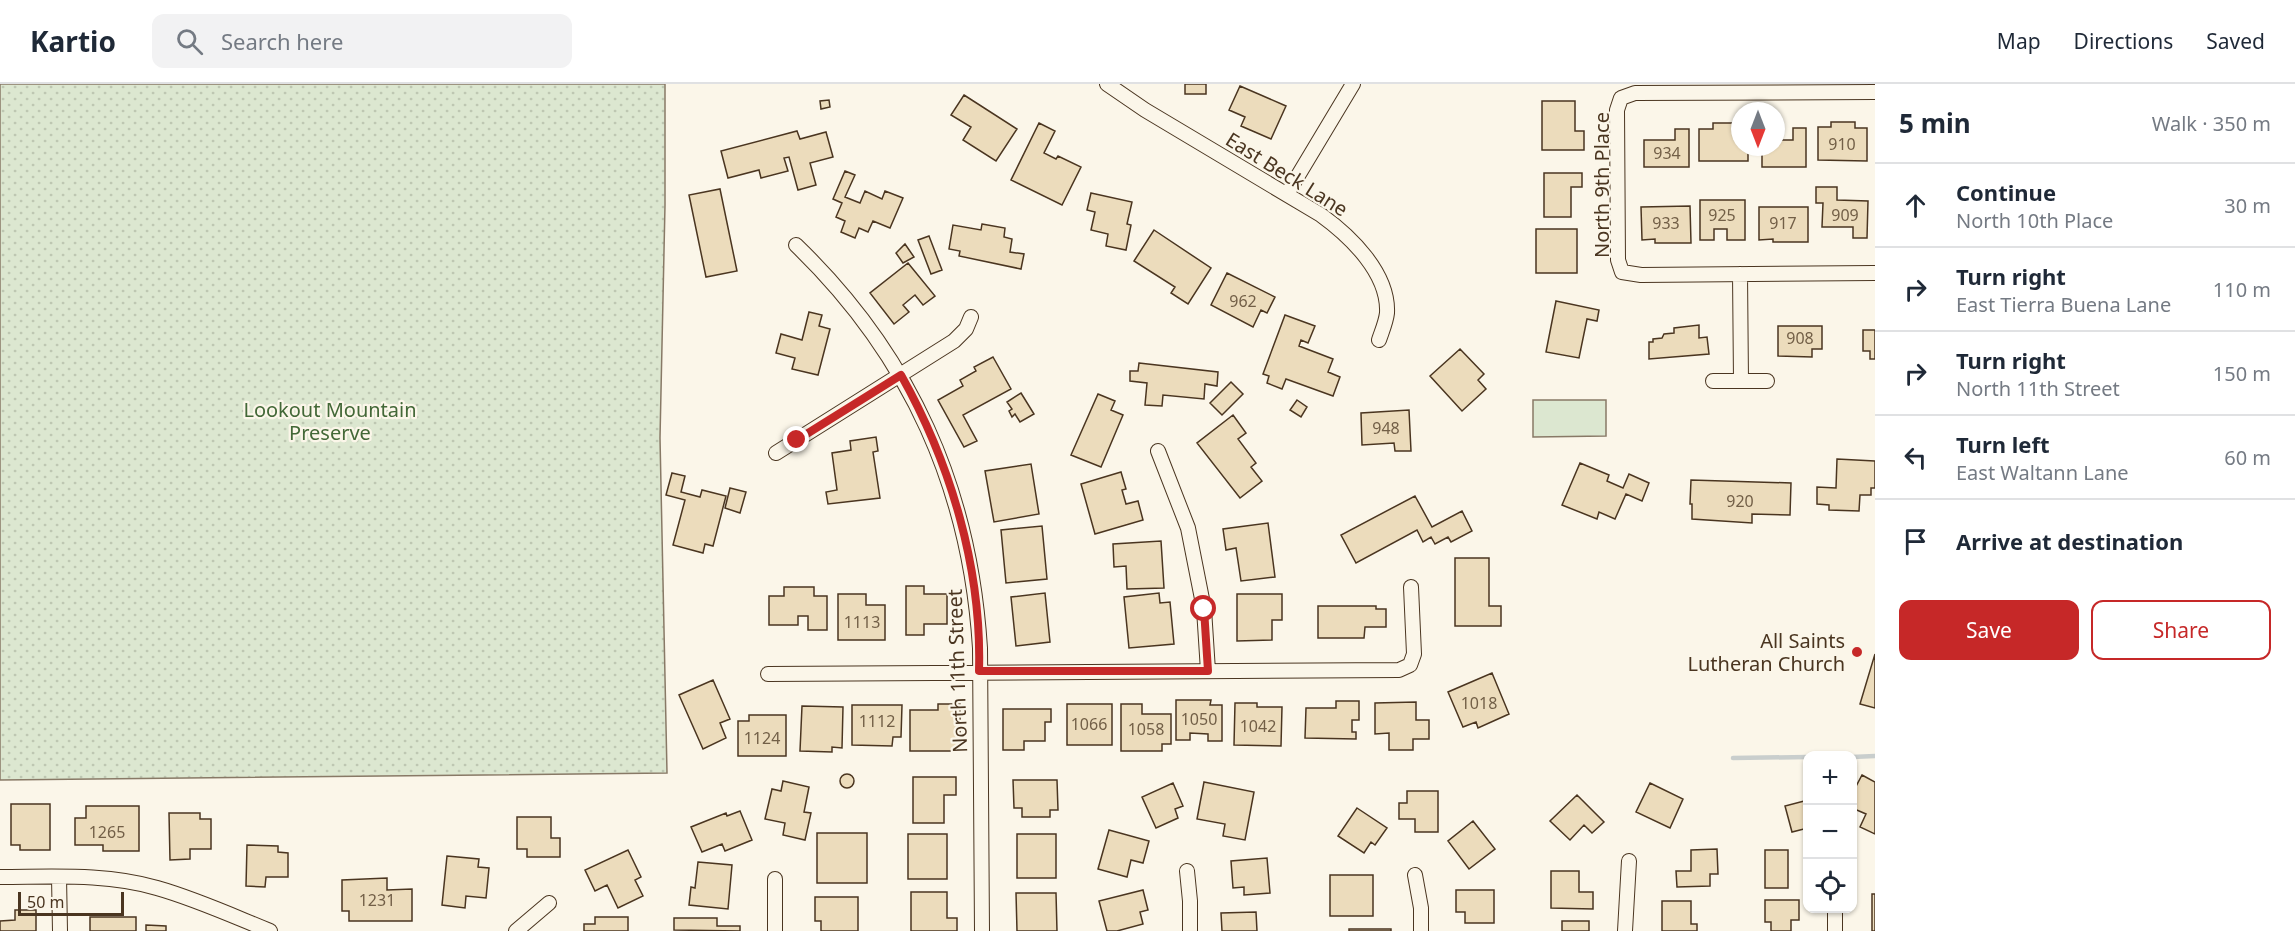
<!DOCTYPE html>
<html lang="en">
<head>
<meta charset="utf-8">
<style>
	:root { --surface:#fff; --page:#f2f2f3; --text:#1f2937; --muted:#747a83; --line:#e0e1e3; --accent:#c62828 }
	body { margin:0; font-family:"Noto Sans",sans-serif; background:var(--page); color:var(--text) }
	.controls { position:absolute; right:18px; bottom:18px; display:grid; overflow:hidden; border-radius:12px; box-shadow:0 2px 4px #0004 }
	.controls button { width:54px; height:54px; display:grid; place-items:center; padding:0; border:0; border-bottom:2px solid var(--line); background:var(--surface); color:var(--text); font:30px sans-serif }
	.compass { position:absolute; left:1731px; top:18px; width:54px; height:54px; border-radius:50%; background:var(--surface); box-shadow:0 2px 4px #0004; rotate:180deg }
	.scale { position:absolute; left:18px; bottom:15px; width:106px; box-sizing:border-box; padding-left:6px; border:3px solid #4a3520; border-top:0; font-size:16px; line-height:21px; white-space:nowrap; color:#4a3520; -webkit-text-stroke:4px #fbf6e9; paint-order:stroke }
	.stop { position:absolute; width:18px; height:18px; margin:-14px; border:4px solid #c62828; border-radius:50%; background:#fff }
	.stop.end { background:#c62828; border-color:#fff; box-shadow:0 2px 6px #0008 }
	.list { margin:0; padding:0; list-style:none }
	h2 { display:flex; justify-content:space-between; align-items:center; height:78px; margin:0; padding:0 24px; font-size:26px }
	h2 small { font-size:20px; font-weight:400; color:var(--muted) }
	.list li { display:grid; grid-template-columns:39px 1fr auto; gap:18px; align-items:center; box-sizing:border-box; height:84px; padding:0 24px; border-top:2px solid var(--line) }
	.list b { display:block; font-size:22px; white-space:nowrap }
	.list p { margin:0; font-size:20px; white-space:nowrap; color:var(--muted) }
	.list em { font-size:20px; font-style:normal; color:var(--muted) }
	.actions { display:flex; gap:12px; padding:18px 24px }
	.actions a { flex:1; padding:14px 0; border:2px solid var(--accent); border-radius:12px; text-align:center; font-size:21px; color:var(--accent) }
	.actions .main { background:var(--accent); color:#fff }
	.icon { flex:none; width:33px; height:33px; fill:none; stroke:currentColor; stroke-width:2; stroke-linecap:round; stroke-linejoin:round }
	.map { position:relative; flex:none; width:1875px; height:847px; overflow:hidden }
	header { display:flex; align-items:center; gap:36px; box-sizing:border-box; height:84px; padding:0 30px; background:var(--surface); border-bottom:2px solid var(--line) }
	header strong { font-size:28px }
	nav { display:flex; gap:33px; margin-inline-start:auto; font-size:21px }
	.search { width:420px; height:54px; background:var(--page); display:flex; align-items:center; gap:15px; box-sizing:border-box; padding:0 21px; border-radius:12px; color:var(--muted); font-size:22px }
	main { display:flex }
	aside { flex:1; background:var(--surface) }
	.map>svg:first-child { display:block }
	.grass { fill:url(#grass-dots); stroke:#887966; stroke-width:1.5 }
	.garden { fill:#dce7d0; stroke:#887966; stroke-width:1.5 }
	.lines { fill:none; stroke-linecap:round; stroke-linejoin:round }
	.stream { stroke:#c9cecd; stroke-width:4.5 }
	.building { fill:#ecdcbc; stroke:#4a3520; stroke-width:1.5 }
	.street-casing { stroke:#4a3520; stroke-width:16 }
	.street { stroke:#fbf6e9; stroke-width:14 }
	.route { stroke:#c62828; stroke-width:8 }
	.poi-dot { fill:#c62828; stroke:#fbf6e9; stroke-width:2 }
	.labels { text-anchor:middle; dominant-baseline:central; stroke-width:4.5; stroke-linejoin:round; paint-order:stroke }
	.number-label { font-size:16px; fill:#725f47 }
	.street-label { font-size:20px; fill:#4a3520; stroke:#fbf6e9 }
	.park-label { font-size:20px; fill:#436837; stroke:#fbf6e9 }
	.poi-label { font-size:20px; fill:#4a3520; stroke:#fbf6e9; text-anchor:end }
</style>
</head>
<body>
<header>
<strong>Kartio</strong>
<div class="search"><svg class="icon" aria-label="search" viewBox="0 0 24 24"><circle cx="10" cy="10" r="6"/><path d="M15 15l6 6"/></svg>Search here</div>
<nav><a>Map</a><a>Directions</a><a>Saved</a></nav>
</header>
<main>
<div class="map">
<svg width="1875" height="847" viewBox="0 0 1875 847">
	<defs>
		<pattern id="grass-dots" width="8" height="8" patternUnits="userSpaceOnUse" patternTransform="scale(1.5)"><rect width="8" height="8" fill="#dce7d0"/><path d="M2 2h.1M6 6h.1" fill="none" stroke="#bec7b2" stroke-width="1.8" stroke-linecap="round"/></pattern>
	</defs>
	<rect width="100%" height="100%" fill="#fbf6e9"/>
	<path class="grass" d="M0,0H665V121L660,354L667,689L0,696Z"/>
	<path class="garden" d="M1533,316H1606V352L1533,353Z"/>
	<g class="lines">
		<path class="stream" d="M1852,673L1875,672
			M1733,674L1808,673"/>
	</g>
	<path class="building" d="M1185,0H1206V10H1185Z
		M1240,2L1286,22L1271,55L1241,42L1245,33L1229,26Z
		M964,11L1017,45L996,77L963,56L971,43L951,31Z
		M829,16L830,23L821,25L820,17Z
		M1542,17H1575V47H1584V66H1542Z
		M1831,38H1855V44H1867V77L1818,76V43H1831Z
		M1039,39L1055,47L1044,69L1056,75L1058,72L1081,83L1062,121L1011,96Z
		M1713,39H1736V43H1740V63H1748V77H1699V45H1713Z
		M1793,44H1806V83H1762V63H1776V56H1793Z
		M1675,45H1689V83H1644V56H1675Z
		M797,47L800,55L826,48L833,73L810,79L816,101L798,106L789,73L784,74L788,87L761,94L759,86L728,94L721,67Z
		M845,87L855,91L845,113L860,119L865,107L882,115L885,107L903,114L890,144L873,137L868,148L859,144L855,154L841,148L845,137L836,133L842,119L833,115Z
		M1544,89H1582V103H1571V133H1544Z
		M1816,103H1837V116L1868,117L1867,154H1853V143H1822L1823,119H1816Z
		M720,105L737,187L706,193L689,111Z
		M1091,109L1132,118L1127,140L1131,141L1126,166L1106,162L1108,150L1091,146L1095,128L1087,126Z
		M1700,116H1745V156H1727V145H1714V156H1700Z
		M1690,122L1691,159H1655V155L1642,156L1641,123Z
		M1759,123H1808V158H1773V155L1759,156Z
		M982,140L1005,144L1004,153L1012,155L1010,168L1024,170L1021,185L959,172L960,167L949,165L953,141L981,146Z
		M1536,145H1577V189H1536Z
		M1154,146L1211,184L1188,220L1171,209L1175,203L1134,177Z
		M929,152L942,186L931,190L918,156Z
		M905,160L914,173L903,179L896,169Z
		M908,179L935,212L923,221L915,211L903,221L909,228L894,240L870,209Z
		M1227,189L1275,213L1267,229L1261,226L1253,243L1211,221Z
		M1556,217L1599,226L1597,237L1587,235L1579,274L1546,268Z
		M809,228L822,231L819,242L830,245L818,291L792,285L795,274L776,269L781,250L802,256Z
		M1285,231L1315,242L1308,259L1301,256L1299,262L1333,275L1328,288L1340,293L1333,312L1286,295L1282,305L1267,299L1269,292L1263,290Z
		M1699,241V254L1707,253L1709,270L1649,275V258H1653V255L1662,254L1664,250L1674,249V244Z
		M1778,242H1822V265H1812V273L1778,272Z
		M1863,246H1875V275H1870V267H1863Z
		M1460,265L1484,290L1478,296L1486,305L1462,327L1430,292Z
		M993,273L1011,305L963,331L977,357L964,363L938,316L963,302L960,296L976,287L974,283Z
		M1139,279L1218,288L1217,302L1205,300L1204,315L1163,311L1162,322L1145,321L1147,299L1130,297V287H1138Z
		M1231,298L1243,310L1222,331L1210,319Z
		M1021,309L1034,330L1020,338L1015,330L1012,333L1009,327L1012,325L1007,318Z
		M1098,310L1115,317L1111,326L1123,331L1101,383L1071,371Z
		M1297,316L1307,323L1301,333L1290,326Z
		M1409,326L1411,367H1395L1394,359L1362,361L1361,329Z
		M1233,331L1246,349L1238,355L1256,379L1251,383L1262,397L1240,414L1197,359Z
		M876,353L878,367L873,368L880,414L828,420L826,408L837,406L832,369L851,366L850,357Z
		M1837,375L1875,377V404H1871V411H1860L1859,427L1829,426V421L1817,420V403L1836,404Z
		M1580,379L1609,391L1607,397L1623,404L1629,390L1649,399L1642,417L1626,410L1615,435L1599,428L1597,435L1562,421Z
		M1031,380L1039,430L994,438L985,387Z
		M1121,388L1126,405L1122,406L1126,420L1138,417L1143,436L1095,450L1081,400Z
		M672,389L685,392L681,408L700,413L702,406L726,412L713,462L705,460L703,469L673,461L685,416L666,411Z
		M1691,396L1791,399L1790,431L1752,430V439L1692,435V420H1690Z
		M730,404L746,408L740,429L725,424Z
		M1415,412L1432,443L1462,427L1472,447L1451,458L1448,453L1435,460L1431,453L1423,458L1417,446L1356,479L1341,451Z
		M1268,439L1275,493L1241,497L1236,464L1226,466L1223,445Z
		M1042,442L1047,495L1006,499L1001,446Z
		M1161,457L1164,504L1127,505L1126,482L1114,483L1113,460Z
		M1455,474H1489V522H1501V542H1455Z
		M906,502H924V510H947V540H924V551H906Z
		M784,503H814V512H827V546H808V532H798V541H769V512H784Z
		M1045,509L1050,558L1016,562L1011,513Z
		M1159,509L1160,519L1170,518L1174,560L1129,564L1124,513Z
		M838,510H866V521H885V556H838Z
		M1237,510H1282V536H1272V556L1237,557Z
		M1318,522H1376V525H1386V543H1365L1364,554H1318Z
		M1875,570V624L1860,620Z
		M1492,589L1509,630L1478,644L1476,638L1463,643L1448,608Z
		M713,596L730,635L720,639L726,654L703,665L679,611Z
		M1176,616H1211L1210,621H1222V657H1208V650L1190,649V656H1176Z
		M1336,617H1359V636H1352V648H1356V655L1305,654L1306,624H1336Z
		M1416,618V636H1429V655H1413V666H1389V649L1375,650V619Z
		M1235,619H1257V623H1282L1281,662L1234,661Z
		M938,620H960V667H910V626H938Z
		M1067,620H1112V661H1067Z
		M1121,620H1142V630H1171V660H1162V667H1121Z
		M852,621H902L901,653H893L892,662L852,661Z
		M802,622L843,623L842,664L832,663V668L800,667Z
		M1003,625H1051V638H1045V657H1024V666H1003Z
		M749,631H786V672H738V637H749Z
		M840 697a7 7 0 1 1 14 0a7 7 0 1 1-14 0Z
		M1862,691L1875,698V750L1860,743L1866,730L1852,724V710Z
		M913,693H956V711H944V739H913Z
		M1013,696H1057L1058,726H1050V733H1022V724H1014Z
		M783,697L809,703L804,728L811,729L805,756L783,751L785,739L765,735L772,705L781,707Z
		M1204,698L1254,708L1245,756L1223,752L1225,740L1197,735Z
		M1173,699L1183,722L1175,725L1178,734L1156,744L1142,713Z
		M1650,699L1683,715L1670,744L1636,728Z
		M1407,707H1438V748H1415V735H1399V719H1407Z
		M1577,711L1604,738L1592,749L1584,741L1570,756L1550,737Z
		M1808,716V744L1792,748L1785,722Z
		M11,720H50V766H20V761H11Z
		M86,722H139V767H103V761H75V734H86Z
		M1357,724L1387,744L1375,761L1371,758L1364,769L1338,752Z
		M740,727L752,756L725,767L722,760L702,768L691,743L726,729L727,732Z
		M169,729H200V735H211V765H190V775L170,776Z
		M517,733H551V754H560V773H527V765H517Z
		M1473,737L1495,765L1469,785L1448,757Z
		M1109,746L1149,757L1143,779L1131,776L1127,793L1098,785Z
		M817,749H867V799H817Z
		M908,750H947V795H908Z
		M1017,750H1056V794H1017Z
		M247,761L278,762V768L288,769V793H266L265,803L246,802Z
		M1717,765L1718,790H1710V802L1677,803L1676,787H1691V766Z
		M628,766L641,793L635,796L643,812L618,824L607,801L595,807L585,786Z
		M1765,766H1788V804H1765Z
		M447,772L479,775L478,783L489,784L486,814L466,812L465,824L442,821Z
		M1267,774L1270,809L1244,811V803L1233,804L1231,777Z
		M698,778L732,781L728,825L689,821L691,803L695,804Z
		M1551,787H1579V808H1593V825L1551,824Z
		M1330,791H1373V832H1330Z
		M387,794V806L412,805V837H349V827H342V796Z
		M1143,806L1148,826L1140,828L1143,840L1117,847H1107L1099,817Z
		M1456,806H1494V839H1465V828H1456Z
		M911,808H947V834H957V847H911Z
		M1016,809H1056L1057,847H1017Z
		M1872,810H1875V847H1872Z
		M815,813H858V847H821V837H815Z
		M1765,816H1799V836H1791V847H1771V838H1765Z
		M1662,817H1691V840H1697V847H1662Z
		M15,826H36V847H0V837L15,836Z
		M1256,828L1257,847H1222L1221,829Z
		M90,833H136V847H90Z
		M595,833H628V847H584V840H595Z
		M674,834H717V842H740V847L674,846Z
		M1562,837H1589V847H1562Z
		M146,841L166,842V847H146Z
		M1349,845H1391V847H1349Z"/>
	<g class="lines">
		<g class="street-casing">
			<path id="street" d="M1107,0L1145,26L1321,131C1350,152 1389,189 1387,229C1386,238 1382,247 1379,256
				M1875,8L1635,9L1621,14L1617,26L1618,176L1622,188L1641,191L1875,189
				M1287,110L1353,0
				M796,161C911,272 970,405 980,564L982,847
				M1740,190L1741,297
				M1713,297H1767
				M1158,367L1188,444L1204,525L1208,587
				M776,369L954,257L966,245L971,233
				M768,590L1399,586L1410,581L1414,570L1411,503
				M1187,787L1190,817V847
				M1415,791L1421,824V847
				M0,793C52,793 106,789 157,804C196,815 233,832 270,847
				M59,793L60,847
				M1835,824V847
				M516,847L549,819
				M775,847V795
				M1625,847L1629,777"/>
		</g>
		<use href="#street" class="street"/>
	</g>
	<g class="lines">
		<path class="route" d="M797,356L901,291C951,380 982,485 979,587H1208L1204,525"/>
	</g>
	<circle class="poi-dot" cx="1857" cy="568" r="6"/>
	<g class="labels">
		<g class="number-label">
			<text x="1842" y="60">910</text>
			<text x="1667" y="69">934</text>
			<text x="1722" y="131">925</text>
			<text x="1845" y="131">909</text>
			<text x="1666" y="139">933</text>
			<text x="1783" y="139">917</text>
			<text x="1243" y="217">962</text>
			<text x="1800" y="254">908</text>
			<text x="1386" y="344">948</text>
			<text x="1740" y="417">920</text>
			<text x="862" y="538">1113</text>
			<text x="1479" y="619">1018</text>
			<text x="1199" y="635">1050</text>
			<text x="877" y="637">1112</text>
			<text x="1089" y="640">1066</text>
			<text x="1258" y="642">1042</text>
			<text x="1146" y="645">1058</text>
			<text x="762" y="654">1124</text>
			<text x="107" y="748">1265</text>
			<text x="377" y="816">1231</text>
		</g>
		<g class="street-label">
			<text transform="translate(1287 90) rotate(32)">East Beck Lane</text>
			<text transform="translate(1601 101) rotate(-90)">North 9th Place</text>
			<text transform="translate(957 587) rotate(-92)">North 11th Street</text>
		</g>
		<g class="park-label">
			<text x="330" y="325">Lookout Mountain<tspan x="330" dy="23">Preserve</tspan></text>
		</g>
		<g class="poi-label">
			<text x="1845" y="556">All Saints<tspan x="1845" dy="23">Lutheran Church</tspan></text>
		</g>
	</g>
</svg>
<div class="controls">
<button>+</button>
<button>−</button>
<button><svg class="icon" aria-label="locate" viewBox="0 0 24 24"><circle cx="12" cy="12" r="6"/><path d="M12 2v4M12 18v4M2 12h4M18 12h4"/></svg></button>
</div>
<svg class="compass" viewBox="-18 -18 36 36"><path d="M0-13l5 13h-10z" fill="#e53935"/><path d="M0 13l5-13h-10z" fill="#747a83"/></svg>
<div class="scale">50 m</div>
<div class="stop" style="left:1204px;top:525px"></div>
<div class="stop end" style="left:797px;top:356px"></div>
</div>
<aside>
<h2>5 min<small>Walk · 350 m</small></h2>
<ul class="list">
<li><svg class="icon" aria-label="ahead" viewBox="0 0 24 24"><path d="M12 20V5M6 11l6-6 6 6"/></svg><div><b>Continue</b><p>North 10th Place</p></div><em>30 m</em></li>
<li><svg class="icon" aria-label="right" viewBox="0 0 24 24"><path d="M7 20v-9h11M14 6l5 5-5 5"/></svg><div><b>Turn right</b><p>East Tierra Buena Lane</p></div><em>110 m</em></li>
<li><svg class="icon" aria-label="right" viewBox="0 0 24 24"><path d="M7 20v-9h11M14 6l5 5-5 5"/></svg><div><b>Turn right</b><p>North 11th Street</p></div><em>150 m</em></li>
<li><svg class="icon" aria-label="left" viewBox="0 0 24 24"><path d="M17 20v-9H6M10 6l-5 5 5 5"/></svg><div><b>Turn left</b><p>East Waltann Lane</p></div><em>60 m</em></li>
<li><svg class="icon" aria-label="arrive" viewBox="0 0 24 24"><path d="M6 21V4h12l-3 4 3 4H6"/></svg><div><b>Arrive at destination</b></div></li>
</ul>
<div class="actions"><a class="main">Save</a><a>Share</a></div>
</aside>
</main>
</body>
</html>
